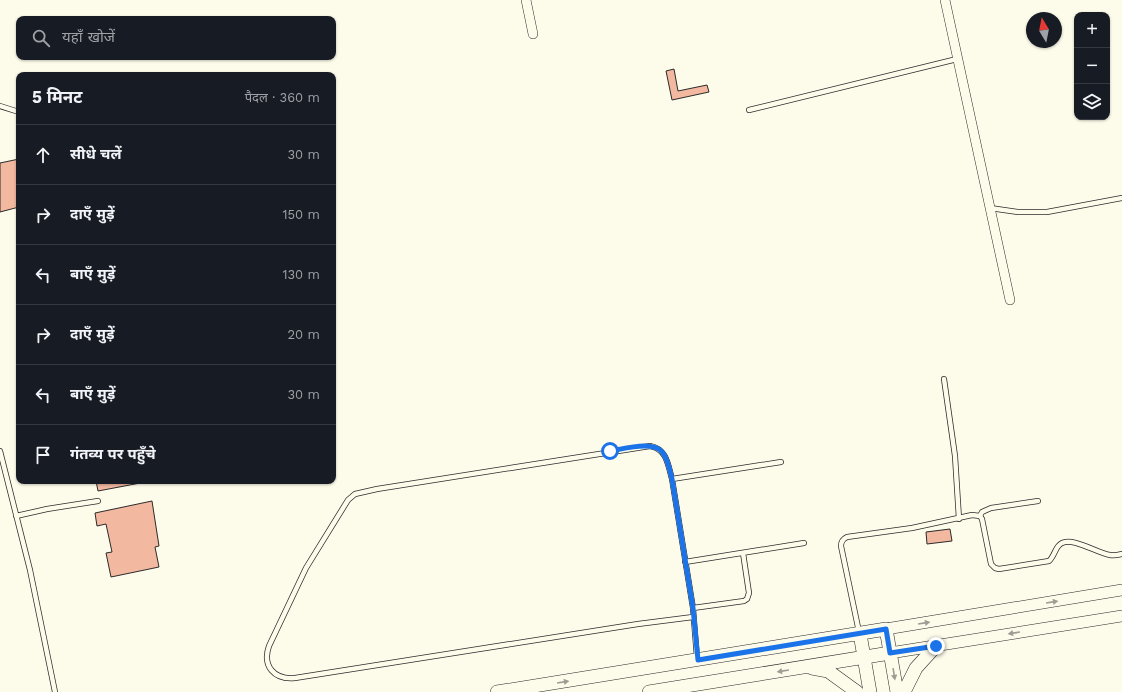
<!DOCTYPE html>
<html lang="hi">
<head>
<meta charset="utf-8">
<style>
	:root { --surface:#171b24; --page:#20242c; --text:#f1f3f6; --muted:#9ea1a6; --line:#363941 }
	body { margin:0; font-family:"Work Sans","Noto Sans Devanagari",sans-serif; background:var(--page); color:var(--text) }
	.controls { position:absolute; right:12px; top:12px; display:grid; overflow:hidden; border-radius:8px; box-shadow:0 1px 3px #0004 }
	.controls button { width:36px; height:36px; display:grid; place-items:center; padding:0; border:0; border-bottom:1px solid var(--line); background:var(--surface); color:var(--text); font:20px sans-serif }
	.compass { position:absolute; left:1026px; top:12px; width:36px; height:36px; border-radius:50%; background:var(--surface); box-shadow:0 1px 3px #0004; rotate:350deg }
	.stop { position:absolute; width:12px; height:12px; margin:-9px; border:3px solid #1a73e8; border-radius:50%; background:#fff }
	.stop.end { background:#1a73e8; border-color:#fff; box-shadow:0 1px 4px #0008 }
	.list { margin:0; padding:0; list-style:none }
	h2 { display:flex; justify-content:space-between; align-items:center; height:52px; margin:0; padding:0 16px; font-size:17px }
	h2 small { font-size:13px; font-weight:400; color:var(--muted) }
	.list li { display:grid; grid-template-columns:26px 1fr auto; gap:12px; align-items:center; box-sizing:border-box; height:60px; padding:0 16px; border-top:1px solid var(--line) }
	.list b { display:block; font-size:15px; white-space:nowrap }
	.list em { font-size:13px; font-style:normal; color:var(--muted) }
	.icon { flex:none; width:22px; height:22px; fill:none; stroke:currentColor; stroke-width:2; stroke-linecap:round; stroke-linejoin:round }
	.map { position:relative; flex:none; width:1122px; height:692px; overflow:hidden }
	.search { position:absolute; background:var(--surface); box-shadow:0 1px 3px #0004; left:16px; top:16px; width:320px; height:44px; display:flex; align-items:center; gap:10px; box-sizing:border-box; padding:0 14px; border-radius:8px; color:var(--muted); font-size:15px }
	.panel { position:absolute; background:var(--surface); box-shadow:0 1px 3px #0004; left:16px; top:72px; width:320px; height:412px; border-radius:8px }
	.map>svg:first-child { display:block }
	.building { fill:#f2b8a0; stroke:#2b2b2b }
	.lines { fill:none; stroke-linecap:round; stroke-linejoin:round }
	.service-casing { stroke:#2b2b2b; stroke-width:6 }
	.minor-casing { stroke:#2b2b2b; stroke-width:10 }
	.tertiary-casing { stroke:#2b2b2b; stroke-width:12 }
	.secondary-casing { stroke:#2b2b2b; stroke-width:14 }
	.service { stroke:#fdfbea; stroke-width:4.5 }
	.minor { stroke:#fdfbea; stroke-width:9 }
	.tertiary { stroke:#fdfbea; stroke-width:11 }
	.secondary { stroke:#fdfbea; stroke-width:13 }
	.oneway { fill:#9e9d94 }
	.route { stroke:#1a73e8; stroke-width:5 }
</style>
</head>
<body>
<div class="map">
<svg width="1122" height="692" viewBox="0 0 1122 692">
	<rect width="100%" height="100%" fill="#fdfbea"/>
	<path class="building" d="M674,69L678,91L707,85L709,92L672,100L666,71Z
		M19,159V207L0,212V163Z
		M96,481H151L98,491Z
		M152,501L159,546L155,547L159,567L111,577L106,553L112,552L106,524L97,526L95,513Z
		M950,529L952,541L927,544L926,532Z"/>
	<g class="lines">
		<g class="service-casing">
			<path id="service" d="M0,106L19,112
				M749,110L957,59
				M990,208L1018,212H1047L1122,198
				M944,379L955,456L959,519
				M0,451L30,570L55,692
				M672,479L781,462
				M16,516L47,509L98,501
				M980,516L982,519L991,564L995,568L999,569L1049,561C1055,556 1055,546 1062,543C1073,537 1097,553 1110,555C1114,556 1118,555 1122,554
				M980,516L982,512L991,508L1038,501
				M685,562L804,543
				M693,608L744,601L747,599L749,593L743,553
				M693,617L638,624L295,678C274,680 262,666 269,646L306,568L348,500L355,494L377,489L650,446C667,449 668,465 672,479L693,608L697,658
				M859,632L841,546C841,541 843,539 847,537L912,528L972,515L980,516"/>
		</g>
		<g class="minor-casing">
			<path id="minor" d="M526,0L533,34
				M945,0L1010,300"/>
		</g>
		<g class="tertiary-casing">
			<path id="tertiary" d="M886,629L1122,590
				M890,653L1122,616"/>
		</g>
		<g class="secondary-casing">
			<path id="secondary" d="M860,634L870,692
				M812,668L828,671L857,692
				M497,692L886,629L897,692
				M649,692L890,653
				M904,692L916,668L936,646"/>
		</g>
		<use href="#service" class="service"/>
		<use href="#minor" class="minor"/>
		<use href="#tertiary" class="tertiary"/>
		<use href="#secondary" class="secondary"/>
	</g>
	<defs><path id="oneway-solid" d="M-6-.8H1V-3.2L6.5 0L1 3.2V.8H-6Z"/></defs>
	<g class="oneway">
		<use href="#oneway-solid" transform="translate(1052 602) rotate(-9)"/>
		<use href="#oneway-solid" transform="translate(924 623) rotate(-9)"/>
		<use href="#oneway-solid" transform="translate(1014 633) rotate(171)"/>
		<use href="#oneway-solid" transform="translate(783 671) rotate(171)"/>
		<use href="#oneway-solid" transform="translate(894 674) rotate(81)"/>
		<use href="#oneway-solid" transform="translate(563 682) rotate(-9)"/>
	</g>
	<g class="lines">
		<path class="route" d="M610,451C624,449 654,440 663,453C668,460 670,471 672,479L693,608L698,660L886,629L890,653L936,646"/>
	</g>
</svg>
<div class="controls">
<button>+</button>
<button>−</button>
<button><svg class="icon" aria-label="layers" viewBox="0 0 24 24"><path d="M12 4l9 5-9 5-9-5zM3 14l9 5 9-5"/></svg></button>
</div>
<svg class="compass" viewBox="-18 -18 36 36"><path d="M0-13l5 13h-10z" fill="#e53935"/><path d="M0 13l5-13h-10z" fill="#9ea1a6"/></svg>
<div class="stop" style="left:610px;top:451px"></div>
<div class="stop end" style="left:936px;top:646px"></div>
<div class="search"><svg class="icon" aria-label="search" viewBox="0 0 24 24"><circle cx="10" cy="10" r="6"/><path d="M15 15l6 6"/></svg>यहाँ खोजें</div>
<section class="panel">
<h2>5 मिनट<small>पैदल · 360 m</small></h2>
<ul class="list">
<li><svg class="icon" aria-label="ahead" viewBox="0 0 24 24"><path d="M12 20V5M6 11l6-6 6 6"/></svg><div><b>सीधे चलें</b></div><em>30 m</em></li>
<li><svg class="icon" aria-label="right" viewBox="0 0 24 24"><path d="M7 20v-9h11M14 6l5 5-5 5"/></svg><div><b>दाएँ मुड़ें</b></div><em>150 m</em></li>
<li><svg class="icon" aria-label="left" viewBox="0 0 24 24"><path d="M17 20v-9H6M10 6l-5 5 5 5"/></svg><div><b>बाएँ मुड़ें</b></div><em>130 m</em></li>
<li><svg class="icon" aria-label="right" viewBox="0 0 24 24"><path d="M7 20v-9h11M14 6l5 5-5 5"/></svg><div><b>दाएँ मुड़ें</b></div><em>20 m</em></li>
<li><svg class="icon" aria-label="left" viewBox="0 0 24 24"><path d="M17 20v-9H6M10 6l-5 5 5 5"/></svg><div><b>बाएँ मुड़ें</b></div><em>30 m</em></li>
<li><svg class="icon" aria-label="arrive" viewBox="0 0 24 24"><path d="M6 21V4h12l-3 4 3 4H6"/></svg><div><b>गंतव्य पर पहुँचे</b></div></li>
</ul>
</section>
</div>
</body>
</html>
